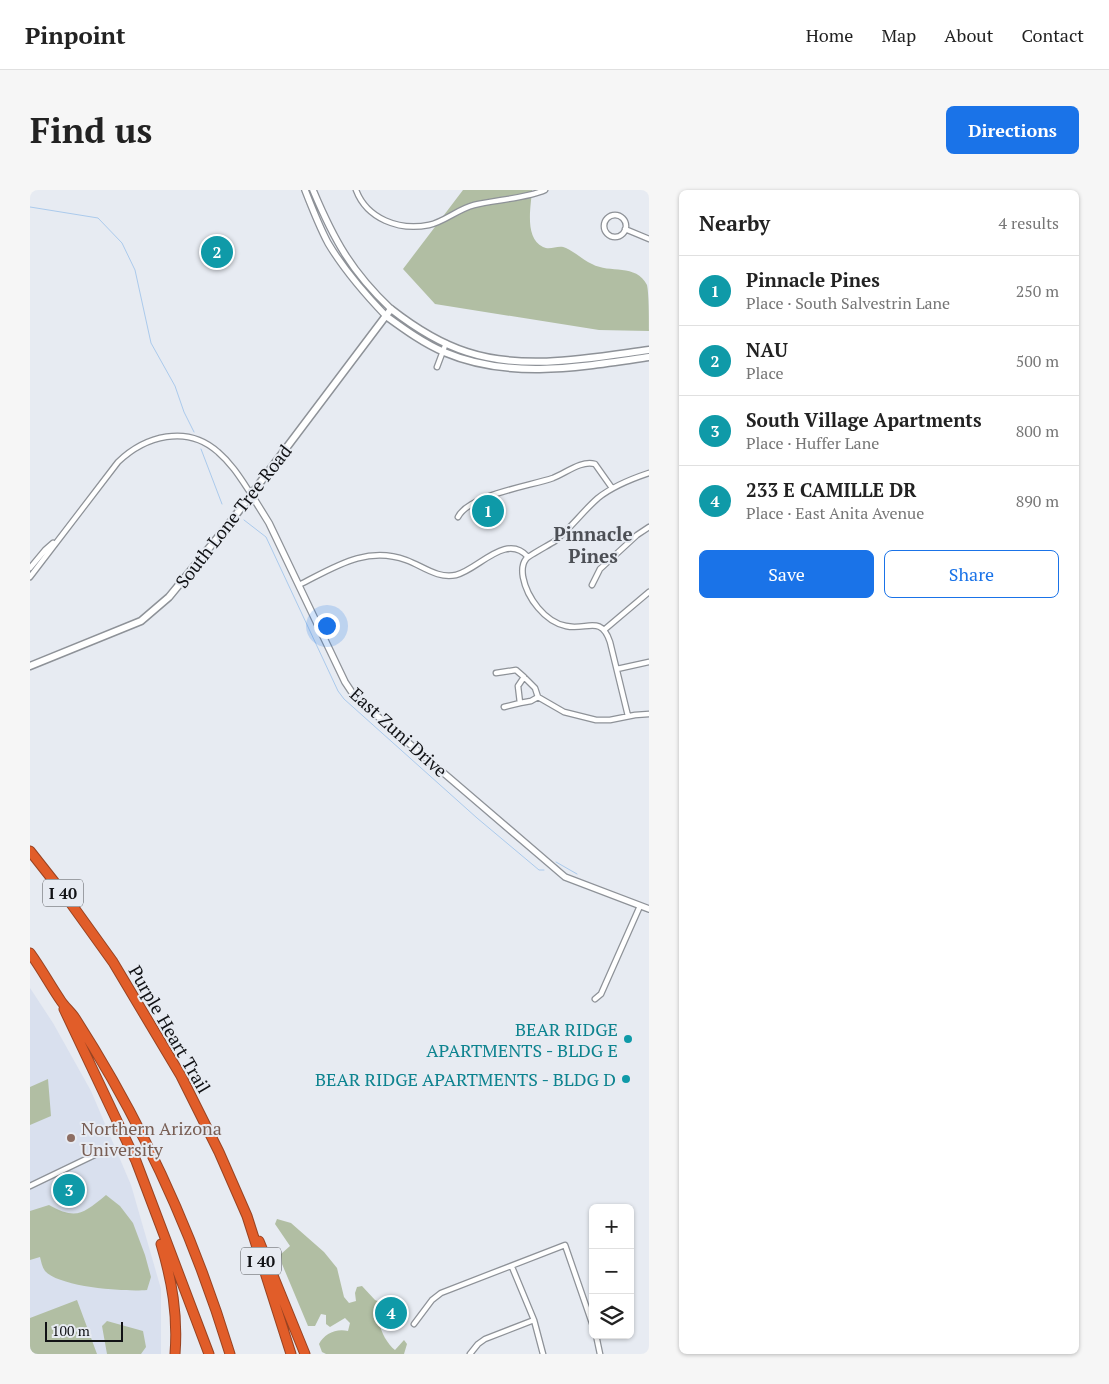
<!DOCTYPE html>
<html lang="en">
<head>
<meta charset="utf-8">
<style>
	:root { --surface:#fff; --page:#f6f6f6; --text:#222; --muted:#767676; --line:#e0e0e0; --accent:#1a73e8 }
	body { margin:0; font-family:"PT Serif",serif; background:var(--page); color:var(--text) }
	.controls { position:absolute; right:15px; bottom:15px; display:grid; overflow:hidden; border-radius:8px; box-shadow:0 1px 4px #0004 }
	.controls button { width:45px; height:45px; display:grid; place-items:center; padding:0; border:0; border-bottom:1px solid var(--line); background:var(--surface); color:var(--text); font:25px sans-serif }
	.scale { position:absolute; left:15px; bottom:12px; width:78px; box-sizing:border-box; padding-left:5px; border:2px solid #111215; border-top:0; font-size:14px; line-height:18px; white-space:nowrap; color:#111215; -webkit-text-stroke:4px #e7ebf2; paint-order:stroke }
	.you { position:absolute; left:296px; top:435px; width:18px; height:18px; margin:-12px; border:4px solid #fff; border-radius:50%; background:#1a73e8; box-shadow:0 0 0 8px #1a73e833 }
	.badge { display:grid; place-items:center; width:32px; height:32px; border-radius:50%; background:var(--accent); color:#fff; font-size:16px; font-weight:700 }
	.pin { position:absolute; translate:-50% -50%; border:2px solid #fff; box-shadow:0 1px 5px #0006 }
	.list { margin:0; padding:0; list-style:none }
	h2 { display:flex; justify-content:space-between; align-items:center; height:65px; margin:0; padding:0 20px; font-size:21px }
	h2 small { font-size:16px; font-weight:400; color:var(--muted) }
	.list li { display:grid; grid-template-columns:32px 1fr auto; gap:15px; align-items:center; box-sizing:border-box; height:70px; padding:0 20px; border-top:1px solid var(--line) }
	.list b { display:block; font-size:19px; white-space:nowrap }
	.list p { margin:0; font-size:16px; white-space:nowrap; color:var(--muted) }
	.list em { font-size:16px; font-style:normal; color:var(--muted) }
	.actions { display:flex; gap:10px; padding:15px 20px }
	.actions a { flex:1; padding:11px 0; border:1px solid var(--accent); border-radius:8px; text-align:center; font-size:18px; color:var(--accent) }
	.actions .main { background:var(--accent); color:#fff }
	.icon { flex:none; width:28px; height:28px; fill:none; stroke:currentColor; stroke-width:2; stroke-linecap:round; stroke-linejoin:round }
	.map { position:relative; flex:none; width:619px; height:1164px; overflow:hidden; border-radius:8px }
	header { display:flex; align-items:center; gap:30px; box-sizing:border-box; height:70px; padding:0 25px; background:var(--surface); border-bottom:1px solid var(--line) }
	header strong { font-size:24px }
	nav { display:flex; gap:28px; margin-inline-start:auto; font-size:18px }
	.intro { display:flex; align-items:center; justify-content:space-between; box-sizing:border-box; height:120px; padding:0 30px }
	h1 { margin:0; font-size:35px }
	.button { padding:12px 22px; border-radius:8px; background:var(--accent); color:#fff; font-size:18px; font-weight:700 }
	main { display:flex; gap:30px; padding:0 30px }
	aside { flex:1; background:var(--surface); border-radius:8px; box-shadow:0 1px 4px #0004 }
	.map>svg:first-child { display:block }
	.built { fill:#d9e0ee }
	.green { fill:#b1bea3 }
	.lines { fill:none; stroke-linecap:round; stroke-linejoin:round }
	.stream { stroke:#abcaec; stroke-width:1 }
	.minor-casing { stroke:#8e9298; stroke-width:7 }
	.tertiary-casing { stroke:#8e9298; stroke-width:8 }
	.secondary-casing { stroke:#8e9298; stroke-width:9 }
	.motorway-casing { stroke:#984322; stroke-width:11 }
	.minor { stroke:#fff; stroke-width:4.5 }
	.tertiary { stroke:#fff; stroke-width:5.5 }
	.secondary { stroke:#fff; stroke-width:6 }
	.motorway { stroke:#e15d29; stroke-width:9 }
	.culture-dot { fill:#0f9aa8; stroke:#e7ebf2; stroke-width:2 }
	.education-dot { fill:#8d6e63; stroke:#e7ebf2; stroke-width:2 }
	.labels { text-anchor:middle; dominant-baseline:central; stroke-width:4; stroke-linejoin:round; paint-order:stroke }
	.shield { fill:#e7ebf2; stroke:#515357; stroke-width:1 }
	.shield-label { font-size:16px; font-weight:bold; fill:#111215 }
	.street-label { font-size:18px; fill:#111215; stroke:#e7ebf2 }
	.culture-label { font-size:18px; fill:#0d838f; stroke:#e7ebf2; text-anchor:end }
	.education-label { font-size:18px; fill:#785e54; stroke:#e7ebf2; text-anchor:start }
	.neighbourhood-label { font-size:19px; font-weight:bold; fill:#4c4f55; stroke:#e7ebf2 }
</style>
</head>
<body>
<header>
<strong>Pinpoint</strong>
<nav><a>Home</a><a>Map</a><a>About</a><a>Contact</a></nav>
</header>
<div class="intro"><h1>Find us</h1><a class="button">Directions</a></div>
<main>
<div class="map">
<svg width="619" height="1164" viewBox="0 0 619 1164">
	<rect width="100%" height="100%" fill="#e7ebf2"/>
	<path class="built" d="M0,798L23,833L61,901L101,995L131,1099V1164H0Z"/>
	<path class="green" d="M433,0H502C501,16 494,48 513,57C521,61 528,54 536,58C545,62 553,70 562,74C580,84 606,73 617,95C619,104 619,130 619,141L569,140L405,114L373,79Z
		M18,889L21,926L0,935V897Z
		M76,1005L90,1016L103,1033L115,1065L121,1087L117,1100C95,1102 29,1097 15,1081C12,1077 11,1071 10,1067L0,1070V1021L19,1015C46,1030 53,1024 76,1005Z
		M247,1029L261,1033L294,1062L307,1078L314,1107L319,1113L326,1111L325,1103L327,1097L332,1096L345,1110L352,1113C353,1120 349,1126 350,1133C350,1141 358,1155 365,1160L374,1150L377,1154L374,1164H296L292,1162L289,1154C294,1144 306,1138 318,1141L320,1133L315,1128L300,1137L296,1134V1125L291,1124L285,1136H278L252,1074L251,1064L260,1056L245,1034Z
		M47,1110L67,1164H0V1128Z
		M77,1131L113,1141L116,1157L111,1164H77L72,1136Z"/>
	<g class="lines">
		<path class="stream" d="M0,17L68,28L92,53L105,80L121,153L145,196L154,222L164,242
			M171,259L192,314
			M214,330L236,347L308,501L314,509L447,628L509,680H514
			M526,672L547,684"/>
		<g class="minor-casing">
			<path id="minor" d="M326,0C337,29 369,41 399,35C414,32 428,19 444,15C465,10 498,8 515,0
				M574 36a11 11 0 1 1 22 0a11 11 0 1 1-22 0Z
				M595,39L619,49
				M407,177L416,153
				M428,327C439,305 500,296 523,288C536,283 551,270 565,274L582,298
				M0,378L15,360L23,353
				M0,387L88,272C115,246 157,234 188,262C202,274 211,289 221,304
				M269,395C303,378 336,355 376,370C393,376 407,389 426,385C448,380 476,342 498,367
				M562,395L570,379L607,345L619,337
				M574,440L619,402
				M587,479L619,472
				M466,483L486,480L494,487
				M508,507L501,511L490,513L488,496L494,487L505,498L508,507L534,522L566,530H580L605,525L619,524
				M474,517L490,513
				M598,526L580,452C571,424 556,441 536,436C515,432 497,408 493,387C492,381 492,374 496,369C498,366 519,355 525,351C541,338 553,321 568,308C583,296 601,289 619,283
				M565,809L571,804L610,716
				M0,996L77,959
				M482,1077L504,1130L513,1164
				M384,1134L402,1110L411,1103L535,1055L563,1136
				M566,1145L570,1164
				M440,1164L448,1154L455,1149L504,1130"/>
		</g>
		<g class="tertiary-casing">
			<path id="tertiary" d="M275,0C282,18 289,36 298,53C314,80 334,103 356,126
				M283,0C304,50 321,81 361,119
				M221,304L239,333L315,492L325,507L535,687L619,719"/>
		</g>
		<g class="secondary-casing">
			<path id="secondary" d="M356,126C374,139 393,153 414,162C480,190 551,177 619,167
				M0,476L111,431L139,407L202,330L361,119C384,137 409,153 437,162C495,181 560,168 619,160"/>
		</g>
		<g class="motorway-casing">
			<path id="motorway" d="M0,661L37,708L83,772L151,886L189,962L217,1026L261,1164
				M0,763C11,778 20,795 31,811C35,817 41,822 45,828C112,932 164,1046 200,1164
				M34,819L106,971L179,1164
				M229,1051L275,1164
				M131,1054C142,1091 148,1125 145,1164"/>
		</g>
		<use href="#minor" class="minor"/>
		<use href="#tertiary" class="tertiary"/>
		<use href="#secondary" class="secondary"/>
		<use href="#motorway" class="motorway"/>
	</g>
	<g class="culture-dot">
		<circle cx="598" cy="849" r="5"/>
		<circle cx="596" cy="889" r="5"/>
	</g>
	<circle class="education-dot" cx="41" cy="948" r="5"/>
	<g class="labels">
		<g class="shield">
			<rect x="13" y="689.5" width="40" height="27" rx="4"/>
			<rect x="211" y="1057.5" width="40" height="27" rx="4"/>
		</g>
		<g class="shield-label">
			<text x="33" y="703">I 40</text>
			<text x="231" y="1071">I 40</text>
		</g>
		<g class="street-label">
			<text transform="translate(203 326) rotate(-52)">South Lone Tree Road</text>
			<text transform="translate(369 542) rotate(42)">East Zuni Drive</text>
			<text transform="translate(140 839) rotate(60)">Purple Heart Trail</text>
		</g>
		<g class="culture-label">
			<text x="588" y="839">BEAR RIDGE<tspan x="588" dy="21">APARTMENTS - BLDG E</tspan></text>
			<text x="586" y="889">BEAR RIDGE APARTMENTS - BLDG D</text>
		</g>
		<g class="education-label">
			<text x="51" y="938">Northern Arizona<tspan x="51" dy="21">University</tspan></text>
		</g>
		<g class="neighbourhood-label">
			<text x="563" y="343">Pinnacle<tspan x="563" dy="22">Pines</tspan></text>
		</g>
	</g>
</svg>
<div class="controls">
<button>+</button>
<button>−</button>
<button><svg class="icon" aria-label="layers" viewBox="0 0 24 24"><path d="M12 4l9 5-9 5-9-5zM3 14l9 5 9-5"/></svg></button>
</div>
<div class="scale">100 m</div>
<div class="you"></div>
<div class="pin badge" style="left:458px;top:321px;background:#0f9aa8">1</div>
<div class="pin badge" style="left:187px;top:62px;background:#0f9aa8">2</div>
<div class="pin badge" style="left:39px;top:1000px;background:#0f9aa8">3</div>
<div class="pin badge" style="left:361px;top:1123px;background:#0f9aa8">4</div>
</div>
<aside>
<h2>Nearby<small>4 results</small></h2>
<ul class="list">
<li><span class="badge" style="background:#0f9aa8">1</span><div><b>Pinnacle Pines</b><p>Place · South Salvestrin Lane</p></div><em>250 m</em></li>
<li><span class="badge" style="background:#0f9aa8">2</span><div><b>NAU</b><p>Place</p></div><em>500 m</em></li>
<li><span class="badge" style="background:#0f9aa8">3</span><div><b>South Village Apartments</b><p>Place · Huffer Lane</p></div><em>800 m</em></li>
<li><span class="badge" style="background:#0f9aa8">4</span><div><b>233 E CAMILLE DR</b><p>Place · East Anita Avenue</p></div><em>890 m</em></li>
</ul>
<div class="actions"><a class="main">Save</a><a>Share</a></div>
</aside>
</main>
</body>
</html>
